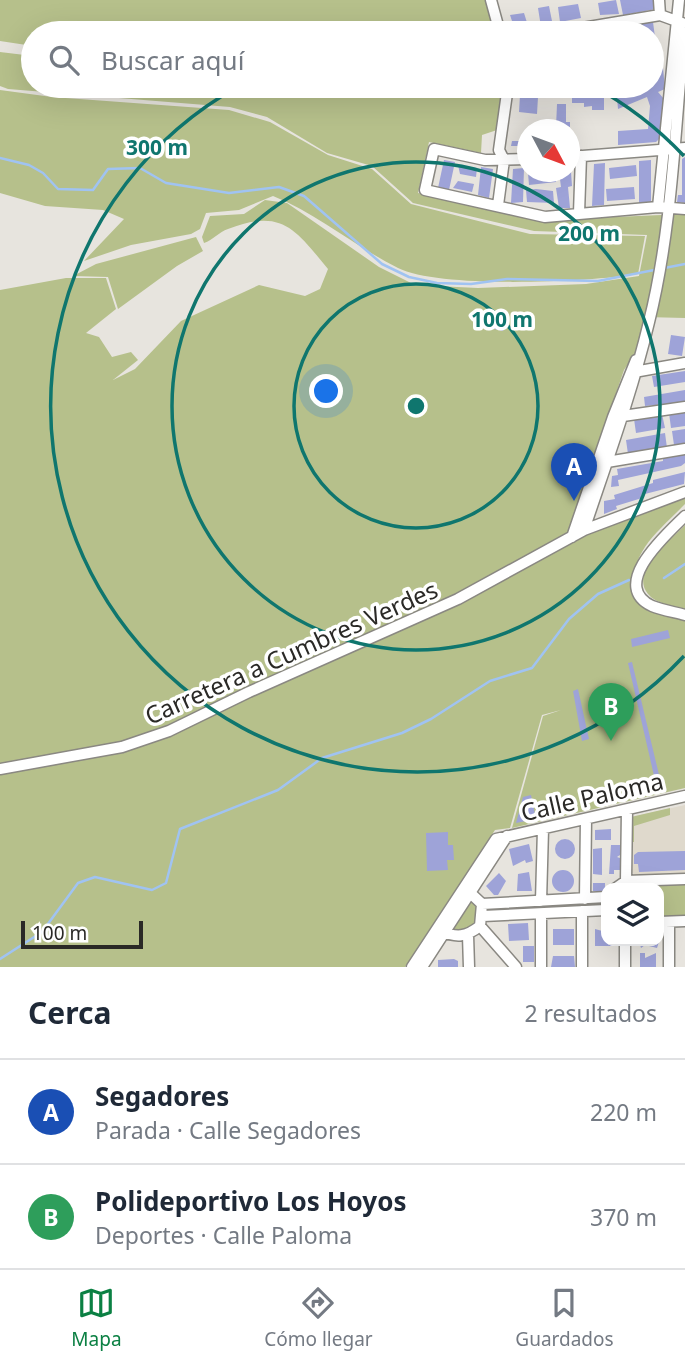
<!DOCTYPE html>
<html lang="es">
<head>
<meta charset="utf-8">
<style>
	:root { --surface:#fff; --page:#f2f2f3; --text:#1f2937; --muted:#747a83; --line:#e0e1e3; --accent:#0b8043 }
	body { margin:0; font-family:"Noto Sans",sans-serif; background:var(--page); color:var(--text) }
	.controls { position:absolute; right:21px; bottom:21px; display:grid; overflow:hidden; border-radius:14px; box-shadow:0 7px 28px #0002 }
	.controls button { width:63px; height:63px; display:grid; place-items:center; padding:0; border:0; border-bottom:2px solid var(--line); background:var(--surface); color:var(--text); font:35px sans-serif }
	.compass { position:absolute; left:517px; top:119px; width:63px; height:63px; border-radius:50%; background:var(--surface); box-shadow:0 7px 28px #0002; rotate:131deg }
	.scale { position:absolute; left:21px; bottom:18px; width:122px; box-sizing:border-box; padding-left:7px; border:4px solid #2a2926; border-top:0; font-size:19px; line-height:24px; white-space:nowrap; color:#2a2926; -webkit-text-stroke:5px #fff; paint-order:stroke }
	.you { position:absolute; left:327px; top:392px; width:24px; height:24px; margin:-18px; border:5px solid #fff; border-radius:50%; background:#1a73e8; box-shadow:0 0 0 10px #1a73e833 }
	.badge { display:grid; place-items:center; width:46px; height:46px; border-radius:50%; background:var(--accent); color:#fff; font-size:23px; font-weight:700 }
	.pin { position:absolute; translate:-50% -58px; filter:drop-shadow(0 2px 4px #0008) }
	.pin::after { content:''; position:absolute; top:37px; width:24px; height:21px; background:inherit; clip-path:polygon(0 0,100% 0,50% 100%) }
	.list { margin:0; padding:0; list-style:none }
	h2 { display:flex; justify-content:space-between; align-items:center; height:91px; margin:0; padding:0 28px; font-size:30px }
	h2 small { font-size:23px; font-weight:400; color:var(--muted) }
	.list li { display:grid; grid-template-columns:46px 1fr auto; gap:21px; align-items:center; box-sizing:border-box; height:105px; padding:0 28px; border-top:2px solid var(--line) }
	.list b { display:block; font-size:26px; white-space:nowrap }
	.list p { margin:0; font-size:23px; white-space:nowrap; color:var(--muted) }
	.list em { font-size:23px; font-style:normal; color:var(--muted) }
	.icon { flex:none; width:38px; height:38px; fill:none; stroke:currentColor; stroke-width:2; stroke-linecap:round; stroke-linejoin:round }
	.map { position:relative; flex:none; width:685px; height:967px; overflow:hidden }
	.search { position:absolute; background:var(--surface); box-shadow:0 7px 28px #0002; left:21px; right:21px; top:21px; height:77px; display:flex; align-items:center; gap:18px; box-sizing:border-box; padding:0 24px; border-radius:38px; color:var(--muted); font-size:26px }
	.sheet { height:301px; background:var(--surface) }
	nav { display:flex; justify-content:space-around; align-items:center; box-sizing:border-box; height:98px; border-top:2px solid var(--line); background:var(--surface); font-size:19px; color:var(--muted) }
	nav a { display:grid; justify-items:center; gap:4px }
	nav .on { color:var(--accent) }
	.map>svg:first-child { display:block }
	.built { fill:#dfd9cc }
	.green { fill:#b6c08b }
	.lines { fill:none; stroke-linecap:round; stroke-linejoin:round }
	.stream { stroke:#a0c3f2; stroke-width:2.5 }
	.building { fill:#9ea3d8 }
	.minor-casing { stroke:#8a8882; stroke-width:13 }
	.minor { stroke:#fff; stroke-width:10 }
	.ring { fill:none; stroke:#0f766e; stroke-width:3.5 }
	.labels { text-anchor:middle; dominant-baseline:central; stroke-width:7; stroke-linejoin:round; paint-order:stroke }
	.street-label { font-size:24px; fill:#2a2926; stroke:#fff }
	.centre { fill:#0f766e; stroke:#fff; stroke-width:3.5 }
	.ring-label { font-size:21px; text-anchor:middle; font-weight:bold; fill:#0f766e; stroke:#fff; stroke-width:7; stroke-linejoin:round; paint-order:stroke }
</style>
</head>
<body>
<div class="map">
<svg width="685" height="967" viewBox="0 0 685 967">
	<rect width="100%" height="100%" fill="#e7e4de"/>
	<path class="built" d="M685,805V873L637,876L631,872V817Z"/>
	<path class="green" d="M0,0H487L495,33H33V46L0,41Z
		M0,52L33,56V86H505L500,129L482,135L481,153L429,142L418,193L544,220L685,214V318L645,317L635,354L624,370L567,536L685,497V504C654,536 632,549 632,596L656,613L685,621V788L512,828L543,716L561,710L542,715L510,828L495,830L405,967H0V290L66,278H106L116,309L86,333L99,337L112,357L131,352L138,360L113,380L135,369L181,321L259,285L305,296L320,289L328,269C295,229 282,208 228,229C219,232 213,240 204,243L202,237L210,216L244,214L265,200L287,203L379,267L415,285L478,288L586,284L639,276L647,235L534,231L413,203L372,166L327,153L267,117L230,107L8,89L0,86Z
		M0,90L52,97L229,110L270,122L328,155L372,169L411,204L530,234L645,236L638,274C588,282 440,289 398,268C354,246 318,214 273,196L239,210L206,213L200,229L191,234L131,245L84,261L124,219L103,210L45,206L0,193Z
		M196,237L203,251L177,266L118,309L108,277L73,276L96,264Z
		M685,525V609C674,606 656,604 648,594C629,571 671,540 685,525Z
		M670,808V815L634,826V842H631V817Z
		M685,883V917L659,918V888H622Z
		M472,898L477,903L480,917L472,930L451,931Z"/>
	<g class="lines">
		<path class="stream" d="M0,158L29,165L43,173L58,189L93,190L108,169L140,168L166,183L229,193L279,187L304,196L382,264L409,277L437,283L471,284L507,279L598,281L685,264
			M664,578L685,564
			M0,959L42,932L78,883L95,877L152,890L166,883L180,829L278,790L322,758L402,733L431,719L490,681L532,668L569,619L598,594L629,580"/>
	</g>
	<path class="building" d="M616,0L619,14L600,15L598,3Z
		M620,0H655L656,9L623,15Z
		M578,4L581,18L560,22L558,7Z
		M549,6L553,26L541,27L538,8Z
		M524,13L529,29L515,30L510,15Z
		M653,22L659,68H663L665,89L658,92L664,99L661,137L656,142L618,145V131L648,129L650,106L647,97L618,109L616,86H652V33H638L637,24Z
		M627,26L628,33H606V30Z
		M520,95L538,97L537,114L519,112Z
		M572,96H604V110H592V106L584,107V103H572Z
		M557,104H566V122H570V127H556Z
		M512,141H528V146H511Z
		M685,157V203L677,202L678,195H682V159Z
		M444,160L455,162L449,190L438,188Z
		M651,160V203L639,204V161Z
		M605,163L604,205L592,206L594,164Z
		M458,165L477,168L476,177L460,174Z
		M636,165L637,176L610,179L609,168Z
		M481,167L493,169L489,198L478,195Z
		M524,168L523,202L511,203L513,169Z
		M555,172L556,182L529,185L528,173Z
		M559,172H571L572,186L568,187L570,208H559L556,188L561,187Z
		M458,181L474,184L472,192L453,188Z
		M634,187L635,199L607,201L606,189Z
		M536,189L553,191L554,203L527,202L526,190Z
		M492,321L505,324L503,331L490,328Z
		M671,335L685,337L682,356L668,354Z
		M685,371V382L654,387L652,376Z
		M685,390V402L645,406L644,397Z
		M685,410V426L671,428L669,413Z
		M662,414L665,428L636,433L634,419Z
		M685,429V444L674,445L672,431Z
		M665,433L667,448L628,454L626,440Z
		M685,454V463L681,466L618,480L619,486L611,487L612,476L618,475L617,469L663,461V457Z
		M685,472L684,484L641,495L642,498L616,506L617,509L604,514V501L615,499L614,495L653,483V480Z
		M668,630L670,638L632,647L631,639Z
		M632,662L660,779L655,780L628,663Z
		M578,689L589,739L582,741L573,691Z
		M531,795L536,819L516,823L523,797Z
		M611,829V840H595V830Z
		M448,832V845H453L454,860H447L448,870L427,871L426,833Z
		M555 849a10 10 0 1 1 20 0a10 10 0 1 1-20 0Z
		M529,844L533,861L526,863L525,860L513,866L509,849Z
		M611,845H620V855L617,857L620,858V870H614V874H609Z
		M602,848V875L593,874V849Z
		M685,851V870L639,872L638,864H634V855L638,852Z
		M552 881a11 11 0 1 1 22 0a11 11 0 1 1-22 0Z
		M529,872L532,891H517L518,874Z
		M499,873L506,881L498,895H494L486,886Z
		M593,883H605V891H593Z
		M528,923L529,940L509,941L508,924Z
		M553,929H574V945H553Z
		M595,929L606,932V941H616V946H595Z
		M639,941H659L658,945L657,948L645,945L641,948Z
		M523,946H534V962H523Z
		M640,953H645V958L656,953V967H640Z
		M553,956H574L575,967H551Z
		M454,959L458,961V967H438V960Z"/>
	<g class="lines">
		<g class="minor-casing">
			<path id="minor" d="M491,0L500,33
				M659,0L660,15
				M679,0L658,207L685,209
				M553,33L660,15L682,23
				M570,157L685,148
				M528,159L485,160L434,149L425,190L545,217L658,207
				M498,205L504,160L499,150L508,86
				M579,213L581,156
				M634,372L685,363
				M623,416L685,407
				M607,462L685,449
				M685,516C668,533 608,585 652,606C662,610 674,612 685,615
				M584,530C607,461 632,393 649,322C673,226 675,124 685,26
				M572,537L613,417L636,360
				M0,769L122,747L169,731L249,692L458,599L584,530L685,492
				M626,881L627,810
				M616,888L626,881L685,879
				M585,899L586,819
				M541,901L543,829
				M482,904L606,897
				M483,916L606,910
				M659,922L685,921
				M480,926L516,967
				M440,931C457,938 466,937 480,926L482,904L466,889
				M468,935L469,967
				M625,941V967
				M412,967L496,839L685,796
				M422,967L507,836
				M541,967V914
				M582,967V911
				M669,967V922"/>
		</g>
		<use href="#minor" class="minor"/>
	</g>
	<g class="ring">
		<circle cx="416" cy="406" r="122"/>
		<circle cx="416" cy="406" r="244"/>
		<path d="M684 656A366 366 0 1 1 239 86M593 86A366 366 0 0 1 684 156"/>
	</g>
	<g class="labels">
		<g class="street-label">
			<text transform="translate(291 652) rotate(-24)">Carretera a Cumbres Verdes</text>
			<text transform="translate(592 796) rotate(-13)">Calle Paloma</text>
		</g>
	</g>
	<circle cx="416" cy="406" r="10" class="centre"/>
	<g class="ring-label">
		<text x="157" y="155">300 m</text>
		<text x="589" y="241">200 m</text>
		<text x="502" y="327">100 m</text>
	</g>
</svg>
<div class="controls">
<button><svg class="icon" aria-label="layers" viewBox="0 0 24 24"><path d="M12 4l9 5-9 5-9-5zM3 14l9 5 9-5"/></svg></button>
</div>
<svg class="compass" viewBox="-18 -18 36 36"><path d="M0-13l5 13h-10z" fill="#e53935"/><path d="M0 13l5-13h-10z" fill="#747a83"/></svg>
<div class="scale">100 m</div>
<div class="you"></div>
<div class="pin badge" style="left:574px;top:501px;background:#1a4fb4">A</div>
<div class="pin badge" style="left:611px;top:741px;background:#2e9e5b">B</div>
<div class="search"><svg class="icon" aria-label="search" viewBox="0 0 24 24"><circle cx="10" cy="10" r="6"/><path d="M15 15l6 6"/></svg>Buscar aquí</div>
</div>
<section class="sheet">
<h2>Cerca<small>2 resultados</small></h2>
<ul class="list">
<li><span class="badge" style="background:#1a4fb4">A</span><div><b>Segadores</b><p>Parada · Calle Segadores</p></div><em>220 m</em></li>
<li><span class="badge" style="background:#2e9e5b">B</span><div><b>Polideportivo Los Hoyos</b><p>Deportes · Calle Paloma</p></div><em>370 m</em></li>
</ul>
</section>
<nav>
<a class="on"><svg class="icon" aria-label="map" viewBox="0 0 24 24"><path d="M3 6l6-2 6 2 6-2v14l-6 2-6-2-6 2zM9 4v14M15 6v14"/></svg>Mapa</a>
<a><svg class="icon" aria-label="directions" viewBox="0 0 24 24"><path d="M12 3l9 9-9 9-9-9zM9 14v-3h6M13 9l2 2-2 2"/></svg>Cómo llegar</a>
<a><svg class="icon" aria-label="saved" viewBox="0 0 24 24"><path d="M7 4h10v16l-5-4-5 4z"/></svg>Guardados</a>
</nav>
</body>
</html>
